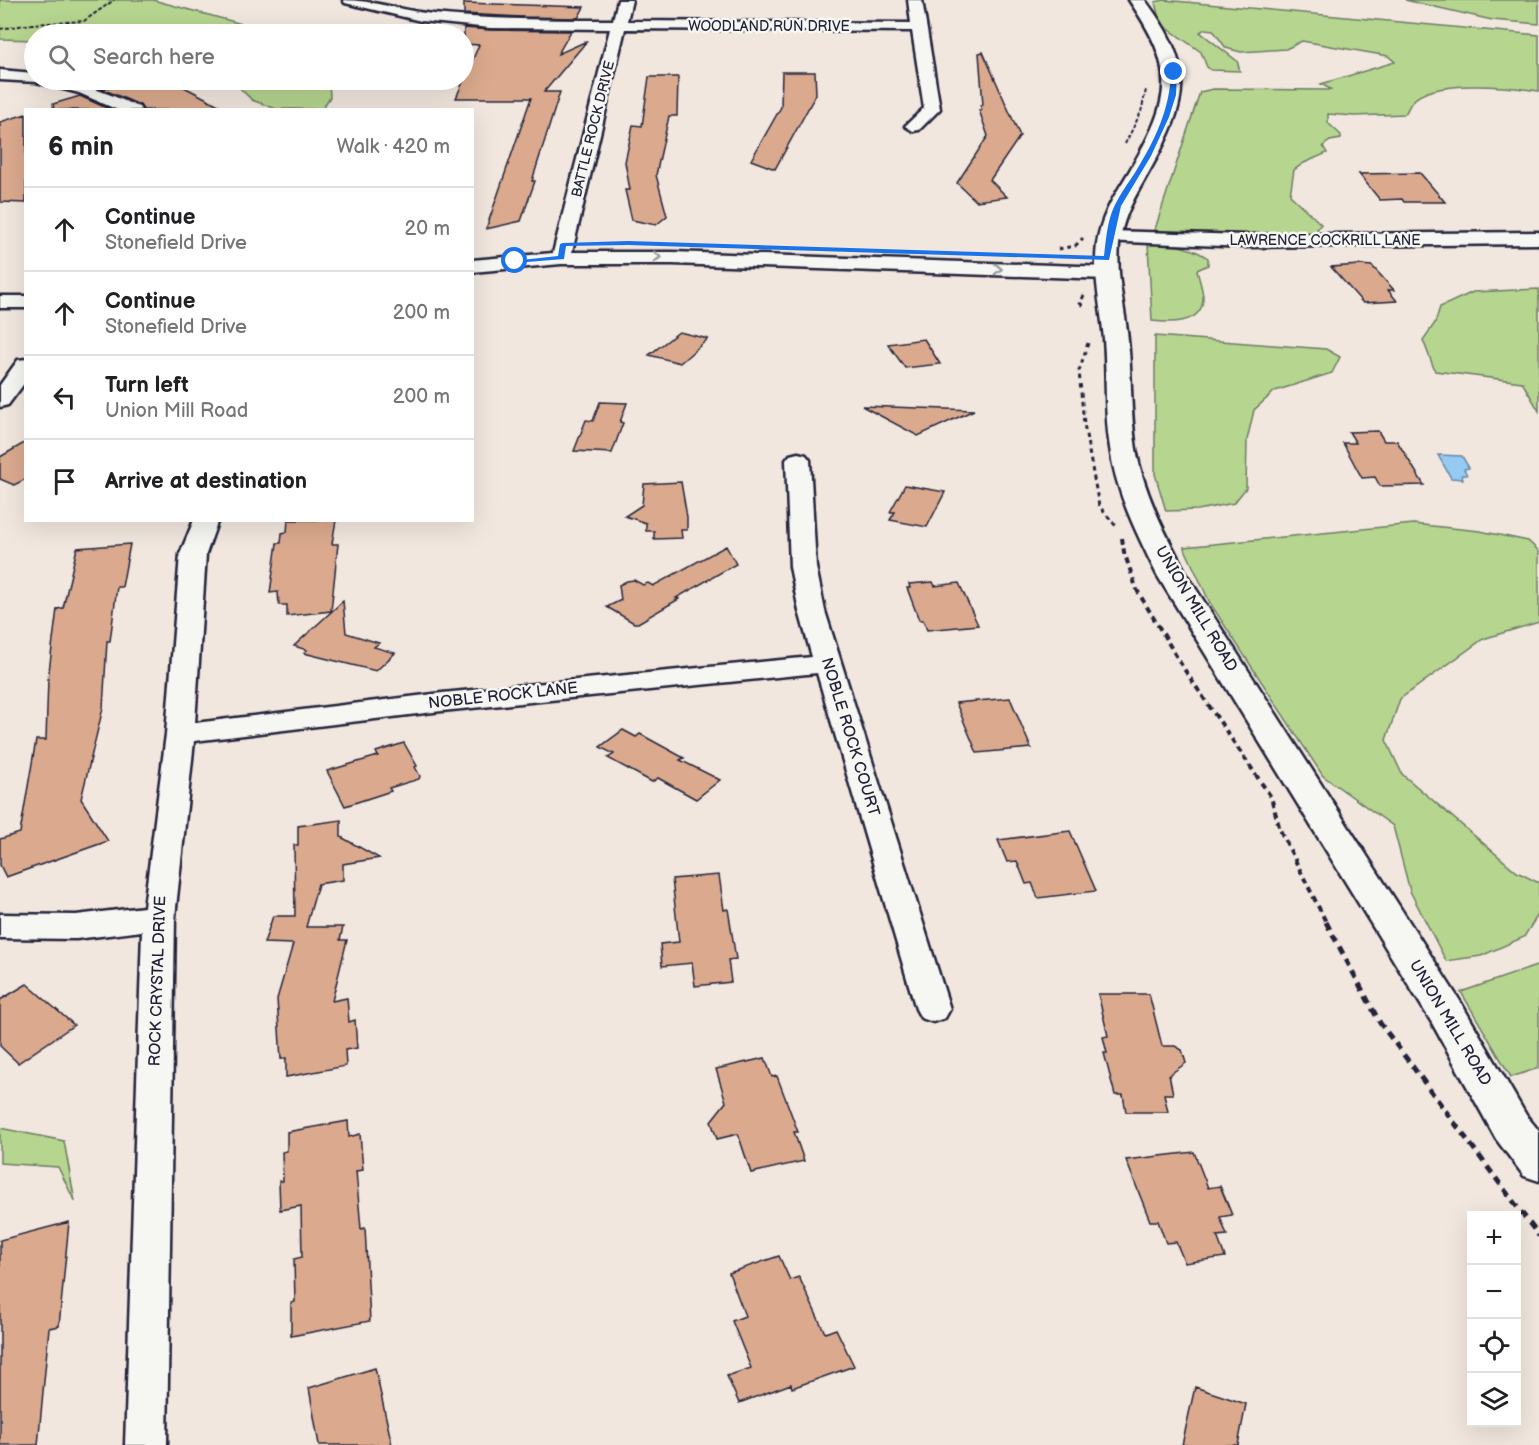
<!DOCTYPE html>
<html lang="en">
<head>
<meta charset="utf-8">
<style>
	:root { --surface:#fff; --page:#f6f6f6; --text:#202124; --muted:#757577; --line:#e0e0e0 }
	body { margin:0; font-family:"Balsamiq Sans",sans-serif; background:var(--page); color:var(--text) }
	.controls { position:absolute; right:18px; bottom:18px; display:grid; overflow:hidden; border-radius:0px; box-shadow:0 6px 24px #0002 }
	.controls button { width:54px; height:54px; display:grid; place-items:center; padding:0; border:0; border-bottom:2px solid var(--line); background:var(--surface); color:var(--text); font:30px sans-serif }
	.stop { position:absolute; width:18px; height:18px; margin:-14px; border:4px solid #1a73e8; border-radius:50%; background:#fff }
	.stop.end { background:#1a73e8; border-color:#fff; box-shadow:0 2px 6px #0008 }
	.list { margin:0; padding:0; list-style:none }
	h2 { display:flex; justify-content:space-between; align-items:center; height:78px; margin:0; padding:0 24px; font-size:26px }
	h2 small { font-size:20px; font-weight:400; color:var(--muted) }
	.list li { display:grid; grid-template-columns:39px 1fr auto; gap:18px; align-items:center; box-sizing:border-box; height:84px; padding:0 24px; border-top:2px solid var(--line) }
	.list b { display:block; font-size:22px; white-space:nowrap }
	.list p { margin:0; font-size:20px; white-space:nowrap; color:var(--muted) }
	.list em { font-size:20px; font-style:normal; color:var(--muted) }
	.icon { flex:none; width:33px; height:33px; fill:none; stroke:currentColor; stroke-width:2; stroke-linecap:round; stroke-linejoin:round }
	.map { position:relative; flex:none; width:1539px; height:1445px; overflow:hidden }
	.search { position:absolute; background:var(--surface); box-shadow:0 6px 24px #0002; left:24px; top:24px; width:450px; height:66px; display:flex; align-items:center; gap:15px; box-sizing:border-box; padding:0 21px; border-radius:33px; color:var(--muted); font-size:22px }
	.panel { position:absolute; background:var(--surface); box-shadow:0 6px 24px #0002; left:24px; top:108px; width:450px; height:414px; border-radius:0px }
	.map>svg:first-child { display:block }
	.green { fill:#b6d58f; stroke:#6c7c65; stroke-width:1.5 }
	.water { fill:#95caf3; stroke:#6787a9; stroke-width:1.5 }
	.building { fill:#dbaa8e; stroke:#22223b; stroke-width:1.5 }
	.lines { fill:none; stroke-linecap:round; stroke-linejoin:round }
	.minor-casing { stroke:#22223b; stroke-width:5 }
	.tertiary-casing { stroke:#22223b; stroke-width:5 }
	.path-far3 { stroke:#22223b; stroke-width:2; stroke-dasharray:4 2; stroke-linecap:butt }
	.path-far2 { stroke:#22223b; stroke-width:3; stroke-dasharray:4.5 4; stroke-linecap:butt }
	.path-far1 { stroke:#22223b; stroke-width:4; stroke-dasharray:6 4.5; stroke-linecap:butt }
	.path { stroke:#22223b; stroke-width:5; stroke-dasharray:8 6; stroke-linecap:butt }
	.minor { fill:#f6f6f2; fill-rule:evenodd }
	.tertiary { fill:#f6f6f2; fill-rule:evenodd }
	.oneway { stroke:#9797a0 }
	.route { fill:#1a73e8 }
	.labels { text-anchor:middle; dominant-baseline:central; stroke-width:5; stroke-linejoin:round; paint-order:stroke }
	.far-street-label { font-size:14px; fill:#22223b; stroke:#f6f6f2 }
	.street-label { font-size:16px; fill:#22223b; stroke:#f6f6f2 }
</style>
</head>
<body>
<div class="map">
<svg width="1539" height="1445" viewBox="0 0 1539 1445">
	<rect width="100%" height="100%" fill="#f1e7de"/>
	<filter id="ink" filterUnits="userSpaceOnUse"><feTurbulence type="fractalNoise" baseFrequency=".0167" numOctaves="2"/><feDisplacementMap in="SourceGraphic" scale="12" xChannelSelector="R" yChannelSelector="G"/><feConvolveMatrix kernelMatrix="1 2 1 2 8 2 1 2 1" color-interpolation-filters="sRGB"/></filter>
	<g filter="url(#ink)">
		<path class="green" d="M0,0H153L242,24L269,34H34V40L0,39Z
			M1164,0L1539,35V91C1511,87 1432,78 1412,102C1409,105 1408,110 1405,114L1354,116L1328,114V123L1341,135V139L1330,141L1323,146L1327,153L1304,163L1294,170L1290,195L1321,224L1316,231L1308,234L1284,235L1154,232L1200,92L1213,89L1332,90L1321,84L1395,62L1388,56L1302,41L1286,49L1241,52L1226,48L1213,30L1205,29L1200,32L1237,61L1240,71L1211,70L1207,67L1201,52L1160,23L1155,2Z
			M1405,0H1539V24L1492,20Z
			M232,80H329L330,97L322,109H276L252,100Z
			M1148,243C1169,243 1190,246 1208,258V265L1197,270C1198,276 1204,293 1203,299C1202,325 1169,323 1152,321Z
			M1539,289V411L1522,382L1435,371L1423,340L1435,323L1440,307L1473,292Z
			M1155,336L1326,349L1340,357L1332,373L1275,391L1254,410L1247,440L1246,488L1234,503L1198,510L1166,511L1155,474Z
			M1413,524L1480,531L1528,541L1539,551V622L1483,639L1400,699L1386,740L1402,774L1517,872L1539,883V913L1524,937L1481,956L1446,961L1410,891L1393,826L1323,776L1210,603L1184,547Z
			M1539,965V1068L1511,1077L1461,992Z
			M0,1128L64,1141L75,1202L58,1167L0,1163Z"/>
		<path class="water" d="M1438,455L1462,456L1469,468L1464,469L1467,475H1462L1463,479L1451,478Z"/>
		<path class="building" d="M464,3L584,7L578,18L523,17L464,14Z
			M464,28L490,30L571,31L558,54L587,41L544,92H560L532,181H535L521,221L486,229L531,98H456L479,45L464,44Z
			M983,52L1020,136L990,180L1007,197L976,201L957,183L988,136L979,110H982L980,105H983L979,53Z
			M782,72H815L816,94L775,169L751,160L781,107Z
			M649,77H678L677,116H669L656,175L667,216L656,225L632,220L625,190H630L625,162L633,125L642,126Z
			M133,80H171L228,110H143L140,105L102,89Z
			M80,96L111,110H54L53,104Z
			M26,114V203L0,202V122Z
			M1420,173L1445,202H1404L1402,199L1380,200L1359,174Z
			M1360,265L1372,266L1394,290H1388L1397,301L1363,303L1331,267Z
			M679,332L708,339L680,363L649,355Z
			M924,339L940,364L905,368L888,344Z
			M600,402L627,403L620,422L623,423L612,453L574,451L586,420L593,421Z
			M862,406L974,410L918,436Z
			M1378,431L1384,441H1397L1424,485L1380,486L1375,477L1362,478L1343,443H1356L1349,432Z
			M26,442V479L14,485L0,479V457Z
			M681,482L687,517V530H681L682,538L654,539V531H646V523L625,516L642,505L644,484Z
			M905,485L945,492L927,527L890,520L895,512H890Z
			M288,520H336L332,544H338L331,611L287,616V605H279L278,592L270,593L277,543H281L282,533L287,532Z
			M130,544L122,587H117L110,641H107L103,708L81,799L108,841L6,877L0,865V839L20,833L36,740H46L48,679L57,609L63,608L77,548Z
			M726,546L736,564L676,598L679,599L638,623H634L607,607L621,600L619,585L627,581L634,580L643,585L648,583L653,586Z
			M933,582L935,586L959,583L978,625L927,630L923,620H919L907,588H910L909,584Z
			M343,601L346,633L379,643L374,647L395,653L376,671L304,653L307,650L294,646Z
			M1010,698L1031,748L977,753L956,703Z
			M623,730L636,737L640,734L684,758L680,760L720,780L696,799L658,778L652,782L608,758L614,754L600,747Z
			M404,743L417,766L415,767L420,776L419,779L389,788L391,791L345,806L327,771L378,756L376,752Z
			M341,820V837L379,858L343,864V880L318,884L306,927H343L340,940H347L332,1001L347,998L349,1022L355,1020L357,1048L345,1050L346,1066L286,1077V1058L281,1059L277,999L293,944L264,943L273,916H295L294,845H298V826Z
			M1070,831L1096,891L1038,898L1032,883L1026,884L1017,861L1007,862L998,840Z
			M719,875L724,910L728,909L736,959L728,960L731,982L695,986L692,963L662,966L660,944L679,942L672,879Z
			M27,984L74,1025L18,1063L0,1046V1000Z
			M1098,994H1149L1162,1046H1175L1182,1050L1186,1063L1169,1075L1173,1094H1164L1168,1112H1126L1123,1095H1115L1104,1053H1107L1103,1037L1108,1036Z
			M765,1058L772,1077L777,1076L798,1132H794L804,1161L751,1173L738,1134L717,1139L711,1121L726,1102L716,1069Z
			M348,1121L349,1137L360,1134L363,1170L356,1171L361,1229L365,1228L370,1321L291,1336V1303L295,1302L294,1259L302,1257L301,1206L280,1210L279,1181H283L282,1152L287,1151V1132Z
			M1194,1152L1208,1188L1220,1186L1232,1215L1220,1217L1227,1235L1217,1236L1225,1257L1185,1263L1176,1242L1166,1243L1158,1221H1150L1126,1160Z
			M69,1222L59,1326L49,1328L38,1445H0V1240Z
			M779,1256L790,1280L799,1277L825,1333L836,1329L854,1366L792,1388L791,1384L739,1403L727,1376L751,1368L732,1321L745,1316L729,1273Z
			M375,1368L392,1445H319L309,1388Z
			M1195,1387L1246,1404L1238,1445H1182Z"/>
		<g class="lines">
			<g class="minor-casing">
				<path id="minor" d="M343,0C374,0 402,11 433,14C493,20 553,20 613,20L618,0H632L627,21L911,23L908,0H922L940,109L919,130L913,131L905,126L924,108L912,31L625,29L572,252H672L1107,267L1114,269L1117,273L1114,277L1107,279L672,264H561L472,272V260L553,253L610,29L490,28L421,21L345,3Z
					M0,70L34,73V80C78,80 100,90 139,107L141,110H118L79,93L36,82L0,80Z
					M1110,231L1245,235L1539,232V244L1245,247L1103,241L1101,237L1103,233Z
					M0,296H26V308H0Z
					M26,359V381L8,405L0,407V385L18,360Z
					M798,453L806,455L810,460L816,567L825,611L950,1009L945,1018L933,1022L921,1018L916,1009L817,673L442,711L194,741L175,917L167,1445H125L142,931L76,939L0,938V914L76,915L144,907L166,734L180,554L194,520H218L206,554L195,723L442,693L812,657L799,611L790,567L786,460L790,455Z"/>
			</g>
			<g class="tertiary-casing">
				<path id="tertiary" d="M1129,0H1145C1195,66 1190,100 1150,170C1136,195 1123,215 1119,245C1116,277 1125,308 1128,340C1132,376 1130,413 1136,449C1144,494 1166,535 1187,575L1460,1001L1526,1115L1539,1131V1181L1524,1176L1496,1139L1432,1023L1157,575C1137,534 1116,493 1110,448C1104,412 1107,375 1104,339C1101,307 1093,276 1097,244C1101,215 1115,195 1130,170C1172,98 1177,70 1129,0Z"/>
			</g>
			<path class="path-far3" d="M0,29L32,24L84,21L114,0
				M1125,144L1141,112L1146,90"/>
			<path class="path-far2" d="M1058,249L1075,246L1083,238
				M1084,295L1080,303L1085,308
				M1088,343L1079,371L1084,424L1099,506L1116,526"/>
			<path class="path-far1" d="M1122,538L1124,552L1137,590L1182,666L1271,797L1280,830L1327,924"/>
			<path class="path" d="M1326,922L1380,1023L1539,1236"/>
			<use href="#minor" class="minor"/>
			<use href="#tertiary" class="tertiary"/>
		</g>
		<defs><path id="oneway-chevron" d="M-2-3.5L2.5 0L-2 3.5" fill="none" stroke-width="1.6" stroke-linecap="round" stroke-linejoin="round" transform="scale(1.5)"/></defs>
		<g class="oneway">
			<use href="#oneway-chevron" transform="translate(657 257) rotate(1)"/>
			<use href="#oneway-chevron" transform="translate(998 269) rotate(2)"/>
		</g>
	</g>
	<path class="route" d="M1174,70L1177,72L1176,95L1169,117L1151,156L1121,206L1109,260L628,245L566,246L564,259L515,263L512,261L558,256L560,244L563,243L628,241L1104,256C1106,240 1107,222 1114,207C1120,194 1129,182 1136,171C1155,140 1170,109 1171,72Z"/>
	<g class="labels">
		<g class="far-street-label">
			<text x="769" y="26">WOODLAND RUN DRIVE</text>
			<text transform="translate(593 129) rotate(-76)">BATTLE ROCK DRIVE</text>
			<text x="1325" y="240">LAWRENCE COCKRILL LANE</text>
		</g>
		<g class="street-label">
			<text transform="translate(1196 609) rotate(59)">UNION MILL ROAD</text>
			<text transform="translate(503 696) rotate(-6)">NOBLE ROCK LANE</text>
			<text transform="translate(850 737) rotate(73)">NOBLE ROCK COURT</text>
			<text transform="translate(158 981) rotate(-88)">ROCK CRYSTAL DRIVE</text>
			<text transform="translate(1450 1023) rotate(59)">UNION MILL ROAD</text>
		</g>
	</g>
</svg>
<div class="controls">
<button>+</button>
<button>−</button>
<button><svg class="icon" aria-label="locate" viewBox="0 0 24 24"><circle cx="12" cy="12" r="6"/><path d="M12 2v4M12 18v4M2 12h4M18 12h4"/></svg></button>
<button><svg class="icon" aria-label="layers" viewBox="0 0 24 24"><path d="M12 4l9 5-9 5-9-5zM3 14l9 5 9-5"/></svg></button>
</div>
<div class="stop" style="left:515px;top:261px"></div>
<div class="stop end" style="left:1174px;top:72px"></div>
<div class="search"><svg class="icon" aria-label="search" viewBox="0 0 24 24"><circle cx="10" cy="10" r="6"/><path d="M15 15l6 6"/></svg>Search here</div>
<section class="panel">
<h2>6 min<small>Walk · 420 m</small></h2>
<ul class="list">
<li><svg class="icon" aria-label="ahead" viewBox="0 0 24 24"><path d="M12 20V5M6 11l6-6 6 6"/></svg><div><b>Continue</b><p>Stonefield Drive</p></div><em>20 m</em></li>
<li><svg class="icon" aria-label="ahead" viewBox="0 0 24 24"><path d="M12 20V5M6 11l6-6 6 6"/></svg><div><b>Continue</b><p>Stonefield Drive</p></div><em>200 m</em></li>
<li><svg class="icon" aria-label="left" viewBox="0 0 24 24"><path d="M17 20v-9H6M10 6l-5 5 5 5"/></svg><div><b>Turn left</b><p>Union Mill Road</p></div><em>200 m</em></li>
<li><svg class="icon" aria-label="arrive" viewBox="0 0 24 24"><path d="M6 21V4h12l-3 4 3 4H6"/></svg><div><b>Arrive at destination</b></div></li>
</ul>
</section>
</div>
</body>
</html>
